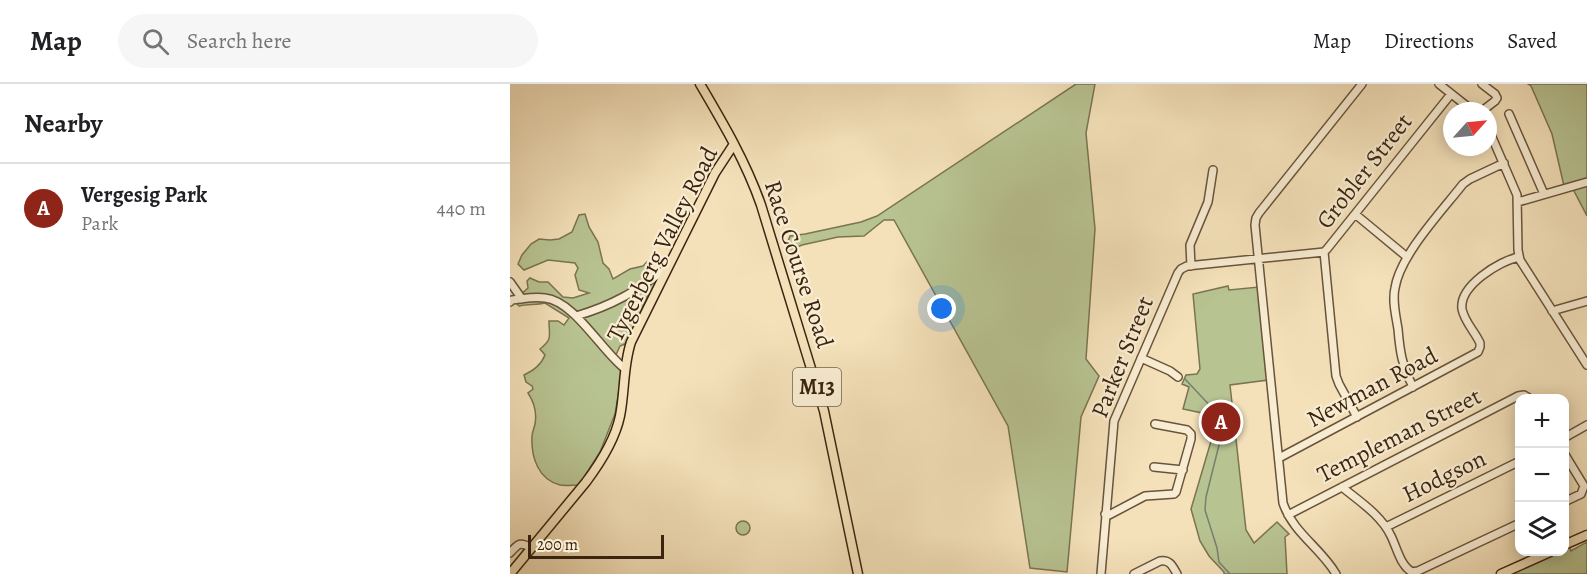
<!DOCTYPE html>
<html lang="en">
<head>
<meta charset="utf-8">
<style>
	:root { --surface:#fff; --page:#f6f6f6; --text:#202124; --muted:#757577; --line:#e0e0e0; --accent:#8f2418 }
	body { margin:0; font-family:Alegreya,serif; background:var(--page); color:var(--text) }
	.controls { position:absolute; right:18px; bottom:18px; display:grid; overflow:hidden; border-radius:12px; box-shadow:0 3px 15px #0003 }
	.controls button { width:54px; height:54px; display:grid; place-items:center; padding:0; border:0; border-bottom:2px solid var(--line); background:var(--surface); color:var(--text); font:30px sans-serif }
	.compass { position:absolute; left:933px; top:18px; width:54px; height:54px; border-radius:50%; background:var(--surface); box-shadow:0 3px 15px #0003; rotate:63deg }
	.scale { position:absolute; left:18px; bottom:15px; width:136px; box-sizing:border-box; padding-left:6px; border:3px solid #3b2511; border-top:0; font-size:16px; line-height:21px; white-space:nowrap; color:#3b2511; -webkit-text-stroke:4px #f8ecd2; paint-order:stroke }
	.you { position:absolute; left:432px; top:225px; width:21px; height:21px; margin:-15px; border:4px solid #fff; border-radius:50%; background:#1a73e8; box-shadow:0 0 0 9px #1a73e833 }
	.badge { display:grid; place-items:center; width:39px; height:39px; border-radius:50%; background:var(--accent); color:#fff; font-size:20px; font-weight:700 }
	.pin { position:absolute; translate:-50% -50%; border:3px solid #fff; box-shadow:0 2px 6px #0006 }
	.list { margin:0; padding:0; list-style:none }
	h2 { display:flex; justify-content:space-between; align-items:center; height:78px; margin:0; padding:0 24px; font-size:26px }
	h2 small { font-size:20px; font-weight:400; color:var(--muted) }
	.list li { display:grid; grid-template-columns:39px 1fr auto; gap:18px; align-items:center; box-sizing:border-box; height:90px; padding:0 24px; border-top:2px solid var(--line) }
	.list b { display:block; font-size:22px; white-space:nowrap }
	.list p { margin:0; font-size:20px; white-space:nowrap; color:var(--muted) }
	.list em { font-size:20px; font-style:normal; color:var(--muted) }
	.icon { flex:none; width:33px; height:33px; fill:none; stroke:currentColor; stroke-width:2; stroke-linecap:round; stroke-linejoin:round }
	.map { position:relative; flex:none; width:1077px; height:490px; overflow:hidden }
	header { display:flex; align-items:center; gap:36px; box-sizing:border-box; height:84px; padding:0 30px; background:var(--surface); border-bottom:2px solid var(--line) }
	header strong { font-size:28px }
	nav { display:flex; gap:33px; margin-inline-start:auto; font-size:21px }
	.search { width:420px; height:54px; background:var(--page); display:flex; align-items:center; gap:15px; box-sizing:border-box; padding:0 21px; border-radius:33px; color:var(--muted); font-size:22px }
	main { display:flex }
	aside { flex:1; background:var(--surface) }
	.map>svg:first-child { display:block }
	.green { fill:#b8c392; stroke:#7a7452; stroke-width:1.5 }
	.water { fill:#9cbeac; stroke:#75816e; stroke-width:1.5 }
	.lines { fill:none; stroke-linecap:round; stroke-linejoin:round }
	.stream { stroke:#75816e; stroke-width:1.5 }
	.minor-casing { stroke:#69543b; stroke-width:10 }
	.major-casing { stroke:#3b2511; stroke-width:11 }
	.minor { stroke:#f8ecd2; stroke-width:7 }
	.major { stroke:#f4e1ba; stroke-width:8 }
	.labels { text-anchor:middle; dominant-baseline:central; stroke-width:4.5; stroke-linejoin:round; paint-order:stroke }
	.shield { fill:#f8ecd2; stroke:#74614b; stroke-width:1.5 }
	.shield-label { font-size:22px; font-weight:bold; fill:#3b2511 }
	.street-label { font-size:24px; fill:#3b2511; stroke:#f8ecd2 }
</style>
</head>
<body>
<header>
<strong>Map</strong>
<div class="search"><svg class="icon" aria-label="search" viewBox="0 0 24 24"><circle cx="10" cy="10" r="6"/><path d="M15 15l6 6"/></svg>Search here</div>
<nav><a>Map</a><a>Directions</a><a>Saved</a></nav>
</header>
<main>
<aside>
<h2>Nearby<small></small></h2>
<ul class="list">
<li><span class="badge">A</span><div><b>Vergesig Park</b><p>Park</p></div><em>440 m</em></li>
</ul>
</aside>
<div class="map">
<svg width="1077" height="490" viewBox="0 0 1077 490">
	<rect width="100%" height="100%" fill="#f4e1ba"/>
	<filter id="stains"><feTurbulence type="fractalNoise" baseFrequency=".00333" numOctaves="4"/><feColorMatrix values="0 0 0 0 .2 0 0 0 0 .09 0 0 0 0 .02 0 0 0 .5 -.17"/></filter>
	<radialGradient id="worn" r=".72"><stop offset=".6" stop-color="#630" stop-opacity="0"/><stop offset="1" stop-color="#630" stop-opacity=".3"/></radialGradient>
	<path class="green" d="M566,0H585L576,49L585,145L576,275L589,292L571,333L557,488L520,484L498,342L384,136H374L354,152L328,153L292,161L285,164L280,171L276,163L280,152L295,150L351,138L367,132Z
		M1018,0H1077V95L1054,102L1042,50L1021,2Z
		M1077,101V132L1064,107L1065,105Z
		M75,130L79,143L88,158L93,179L99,185L103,195L120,185L133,182L137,178L143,181L146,197L144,203L137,213L118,257L115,260L110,262L105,273L112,288L105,330L90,368L69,401C63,401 56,402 50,401C29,396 21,374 22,353C22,348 24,345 25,340C27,329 24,318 18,309L23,305L22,302L16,298L14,291C24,286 31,281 35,271L30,265C43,255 39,252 39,237H48L54,241L59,234L35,219C26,221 18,220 9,222L5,218L8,213L18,204L17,197L20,194L29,198H38L53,213L63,214L79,209L69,206L65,191L68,184L65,179L38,176L14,186L8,180L12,171L21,160L29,155L40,156L49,155L62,148L69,131Z
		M718,202L719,206L749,203L758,296L720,301L736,446L744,459L767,438L779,450L775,453L777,490H714V488L699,472L690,457L681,425L704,347L692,329L673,325L679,303L672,300L676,291L687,290L690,285L683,210Z
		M226 444a7 7 0 1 1 14 0a7 7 0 1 1-14 0Z
		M1077,458V490H997L1046,468H1054L1055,464L1059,462L1061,467Z"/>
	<path class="water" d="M710,322H713L716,324V333L713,337L708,338L703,329L704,326Z"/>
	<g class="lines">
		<path class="stream" d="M675,295L705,327
			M712,335L714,341L696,413L695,426L707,464L709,478L720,490"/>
		<g class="minor-casing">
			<path id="minor" d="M929,0L963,27
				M972,27L985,17L987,14L985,10L972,0
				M999,30L1034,110
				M978,44L1007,111L1008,166L1010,176L1077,281
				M1008,118L1077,98
				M845,130L897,173
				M814,168L817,165L941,10
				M814,168L826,292L829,300L847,333
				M681,182L680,161L698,118L703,86
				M0,198L12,215
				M0,218L2,216C13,215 24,212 35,214C64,217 91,266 114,284
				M1042,227L1077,217
				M66,232C104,221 124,208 156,185
				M631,274L660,287L668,293
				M903,303C892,281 890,269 888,245C886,232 882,217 885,204C890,171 932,127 953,100L960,95L994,79
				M1054,354L1077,341
				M1054,369L1074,402L1071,410L1054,418
				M769,374L968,268L970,263V259C965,248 954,237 952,225C949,202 989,177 1009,173
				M644,383L673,386
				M832,403C849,417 871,431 881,452C887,464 890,481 902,488L908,487L1010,439
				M595,430L599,431L635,412L664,410L666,408L681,355V350L677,346L645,340
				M778,431L1008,312L1014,311L1019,314
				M876,443L1010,377
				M0,469C8,460 10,457 21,464
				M591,490L604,337L668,189L671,185L677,182L814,168
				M624,490L650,477C660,475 663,483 667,490
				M826,490C811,464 783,449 773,419L745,141L746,134L749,129L852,0"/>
		</g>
		<g class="major-casing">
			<path id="major" d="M190,0C213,39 236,78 251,121L314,327L348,490
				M1054,461L1077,451
				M0,490L76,398C91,378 105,356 110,332C115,307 113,282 121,258L205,89L224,60
				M991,490L1040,468"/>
		</g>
		<use href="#minor" class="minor"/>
		<use href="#major" class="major"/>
	</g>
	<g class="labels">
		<rect class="shield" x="283" y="284" width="48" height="38" rx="4.5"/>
		<g class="shield-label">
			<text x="307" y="303">M13</text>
		</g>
		<g class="street-label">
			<text transform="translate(854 87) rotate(-52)">Grobler Street</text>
			<text transform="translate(152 160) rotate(-63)">Tygerberg Valley Road</text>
			<text transform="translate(289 180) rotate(72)">Race Course Road</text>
			<text transform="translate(612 273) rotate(-68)">Parker Street</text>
			<text transform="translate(862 303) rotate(-28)">Newman Road</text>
			<text transform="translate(889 351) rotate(-27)">Templeman Street</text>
			<text transform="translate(934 392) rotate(-26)">Hodgson</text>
		</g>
	</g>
	<rect width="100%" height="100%" filter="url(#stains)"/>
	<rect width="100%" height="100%" fill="url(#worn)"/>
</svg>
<div class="controls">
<button>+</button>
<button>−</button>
<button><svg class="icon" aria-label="layers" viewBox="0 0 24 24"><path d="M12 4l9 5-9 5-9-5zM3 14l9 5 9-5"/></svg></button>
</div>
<svg class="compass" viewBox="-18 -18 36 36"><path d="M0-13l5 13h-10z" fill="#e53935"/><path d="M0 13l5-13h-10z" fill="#757577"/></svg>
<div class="scale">200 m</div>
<div class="you"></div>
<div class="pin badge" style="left:711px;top:338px">A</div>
</div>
</main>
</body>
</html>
